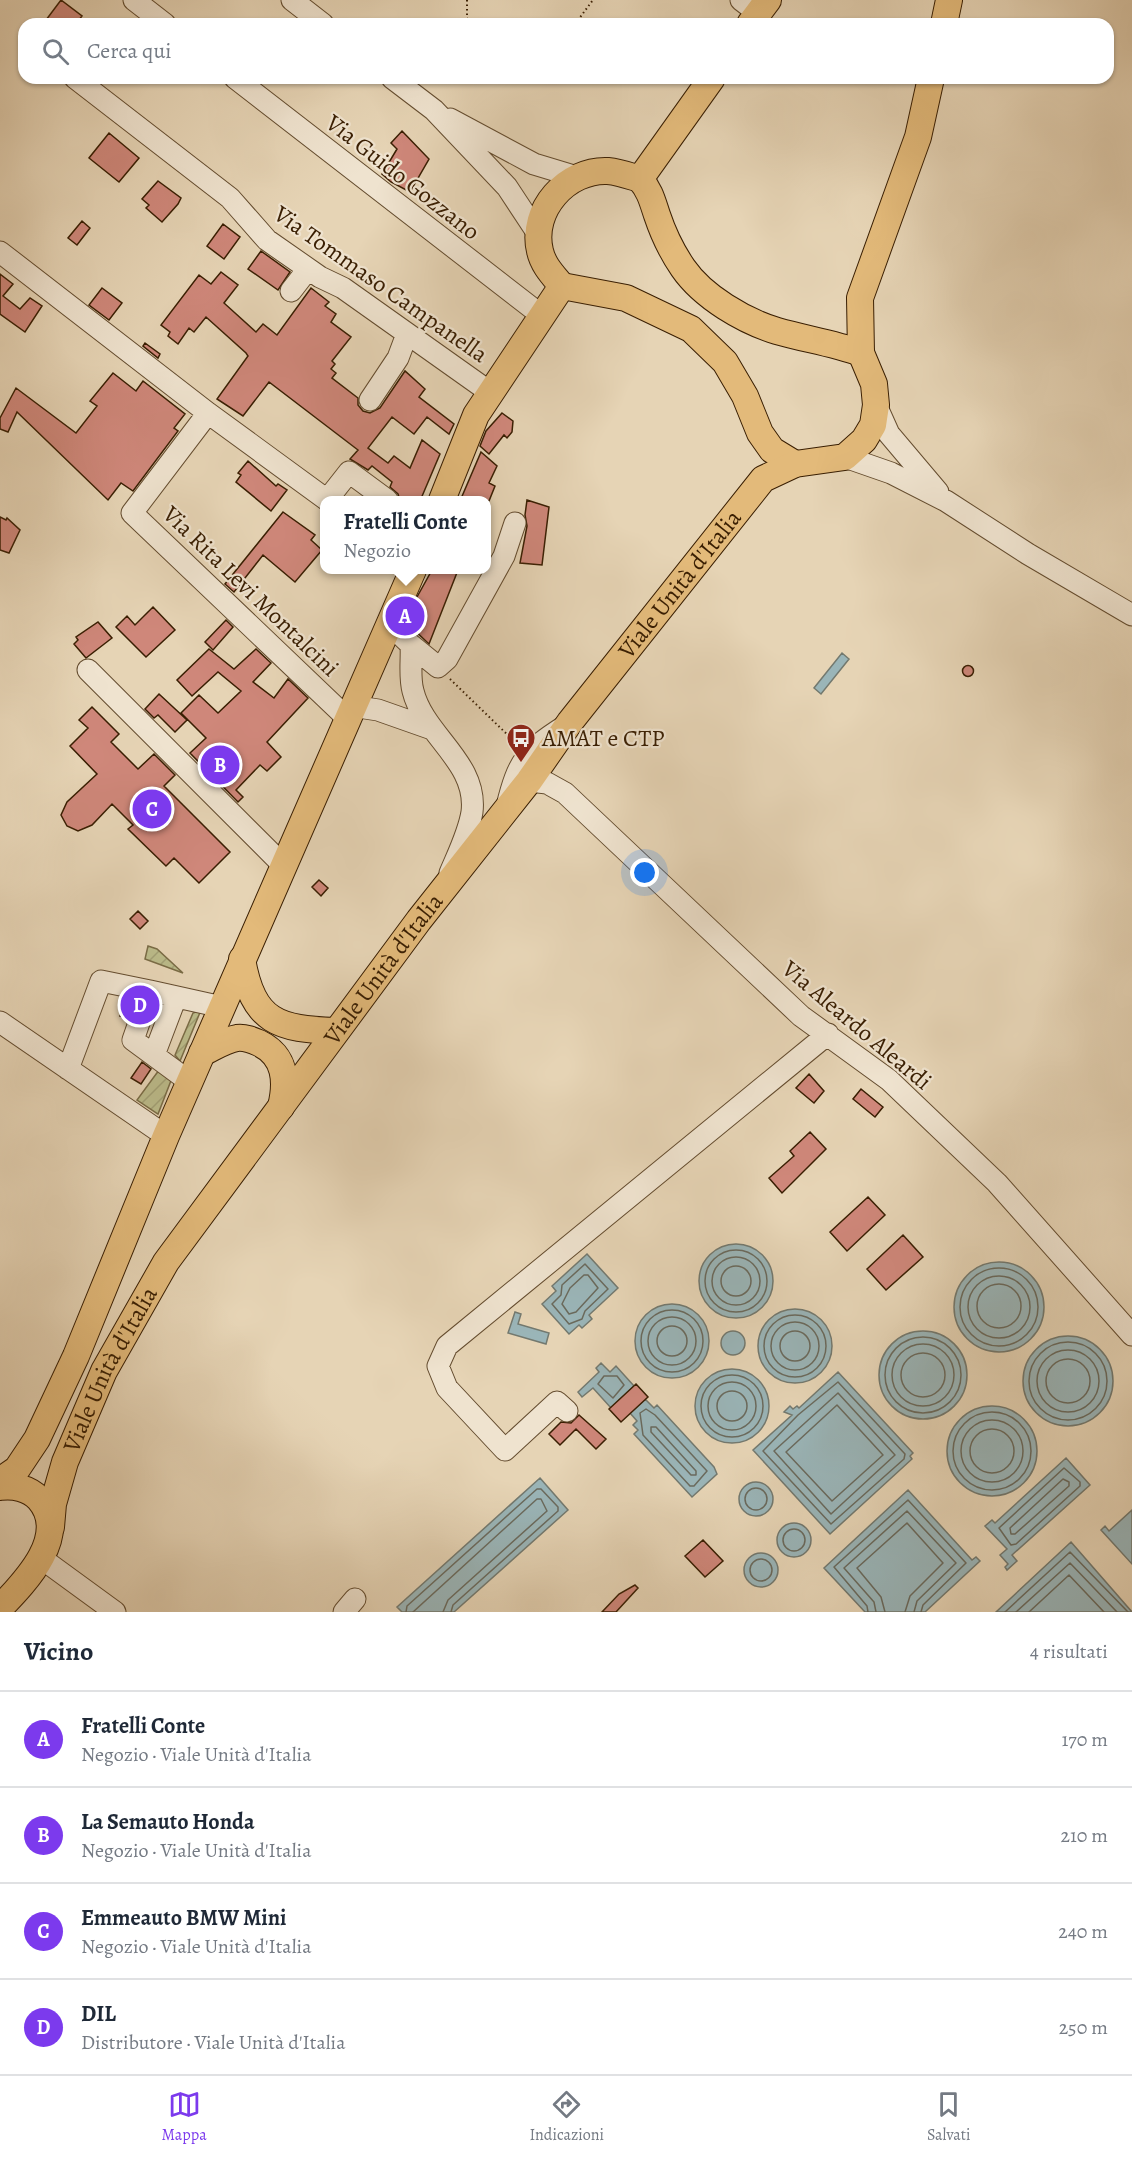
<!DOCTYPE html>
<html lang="it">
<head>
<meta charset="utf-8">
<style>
	:root { --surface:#fff; --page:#f2f2f3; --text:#1f2937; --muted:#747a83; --line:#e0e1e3; --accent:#7c3aed }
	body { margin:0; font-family:Alegreya,serif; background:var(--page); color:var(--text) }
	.you { position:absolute; left:645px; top:873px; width:21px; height:21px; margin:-15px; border:4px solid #fff; border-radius:50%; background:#1a73e8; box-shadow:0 0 0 9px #1a73e833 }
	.badge { display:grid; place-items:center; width:39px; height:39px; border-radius:50%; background:var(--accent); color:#fff; font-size:20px; font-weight:700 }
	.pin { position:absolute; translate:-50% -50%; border:3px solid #fff; box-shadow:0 2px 6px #0006 }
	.popup { position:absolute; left:320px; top:496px; width:171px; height:78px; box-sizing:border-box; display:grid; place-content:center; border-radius:12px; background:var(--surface); filter:drop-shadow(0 2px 4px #0005); font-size:20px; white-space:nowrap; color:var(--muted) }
	.popup b { font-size:22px; color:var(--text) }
	.popup::after { content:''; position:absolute; left:50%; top:100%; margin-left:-12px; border:12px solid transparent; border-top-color:var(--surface) }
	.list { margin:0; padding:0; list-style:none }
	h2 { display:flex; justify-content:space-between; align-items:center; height:78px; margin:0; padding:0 24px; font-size:26px }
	h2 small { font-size:20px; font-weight:400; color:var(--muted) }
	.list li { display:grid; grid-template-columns:39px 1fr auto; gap:18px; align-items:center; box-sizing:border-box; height:96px; padding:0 24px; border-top:2px solid var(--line) }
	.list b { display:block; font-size:22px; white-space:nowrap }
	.list p { margin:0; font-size:20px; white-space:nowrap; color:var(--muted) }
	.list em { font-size:20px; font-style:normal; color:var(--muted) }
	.icon { flex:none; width:33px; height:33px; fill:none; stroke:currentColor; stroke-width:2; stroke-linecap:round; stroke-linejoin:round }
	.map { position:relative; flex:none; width:1132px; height:1612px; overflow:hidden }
	.search { position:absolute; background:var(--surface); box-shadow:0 2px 4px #0004; left:18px; right:18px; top:18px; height:66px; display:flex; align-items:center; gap:15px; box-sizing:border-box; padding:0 21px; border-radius:18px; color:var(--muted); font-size:22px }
	.sheet { height:462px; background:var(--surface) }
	nav { display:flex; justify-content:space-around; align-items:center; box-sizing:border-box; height:84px; border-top:2px solid var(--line); background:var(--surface); font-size:16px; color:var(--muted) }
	nav a { display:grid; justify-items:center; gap:3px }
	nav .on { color:var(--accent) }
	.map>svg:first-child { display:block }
	.garden { fill:url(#garden-furrows); stroke:#7a6c46; stroke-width:1.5 }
	.water { fill:#9ab5b8; stroke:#73796f; stroke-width:1.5 }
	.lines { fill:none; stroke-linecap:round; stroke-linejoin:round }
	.shore { stroke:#6a6a5d; stroke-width:1.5 }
	.building { fill:#cf877a; stroke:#391e02; stroke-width:1.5 }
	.minor-casing { stroke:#644c2f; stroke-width:23 }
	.major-casing { stroke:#391e02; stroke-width:28 }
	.path { stroke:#391e02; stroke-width:2; stroke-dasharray:1.5 3; stroke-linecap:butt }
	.minor { stroke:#efe3cf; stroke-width:21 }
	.major { stroke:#e3ba7a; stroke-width:26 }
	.labels { text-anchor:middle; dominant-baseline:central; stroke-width:4.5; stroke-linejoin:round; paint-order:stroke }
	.street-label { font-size:24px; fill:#391e02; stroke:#efe3cf }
	.poi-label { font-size:24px; fill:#391e02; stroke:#efe3cf; text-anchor:start }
</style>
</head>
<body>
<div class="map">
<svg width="1132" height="1612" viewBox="0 0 1132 1612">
	<defs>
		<pattern id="garden-furrows" width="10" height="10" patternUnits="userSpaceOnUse" patternTransform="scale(1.5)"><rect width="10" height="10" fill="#bbbb8a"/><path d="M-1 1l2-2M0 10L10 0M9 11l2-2" fill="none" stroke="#a2a075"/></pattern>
	</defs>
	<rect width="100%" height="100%" fill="#e6d4b5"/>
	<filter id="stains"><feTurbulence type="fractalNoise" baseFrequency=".00333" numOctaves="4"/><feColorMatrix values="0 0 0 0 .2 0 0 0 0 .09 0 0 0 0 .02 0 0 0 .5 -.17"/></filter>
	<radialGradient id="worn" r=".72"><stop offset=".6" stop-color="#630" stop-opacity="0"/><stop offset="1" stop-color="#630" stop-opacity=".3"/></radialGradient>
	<path class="garden" d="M148,946L157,949L183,973L145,959Z
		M201,1010L180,1061L175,1055L193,1013Z
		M159,1070L172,1078L158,1114L137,1100Z"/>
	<path class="water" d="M842,653L849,659L821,694L814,688Z
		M699 1281a37 37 0 1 1 74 0a37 37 0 1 1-74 0Z
		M587,1254L618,1288L589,1315L592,1319L582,1328L579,1325L569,1334L542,1304L556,1291L552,1286Z
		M954 1307a45 45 0 1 1 90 0a45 45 0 1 1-90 0Z
		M635 1341a37 37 0 1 1 74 0a37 37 0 1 1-74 0Z
		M758 1346a37 37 0 1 1 74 0a37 37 0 1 1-74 0Z
		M515,1312L521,1314L518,1324L549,1333L546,1344L508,1333Z
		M879 1375a44 44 0 1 1 88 0a44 44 0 1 1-88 0Z
		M721 1343a12 12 0 1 1 24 0a12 12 0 1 1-24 0Z
		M1023 1381a45 45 0 1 1 90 0a45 45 0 1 1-90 0Z
		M601,1363L610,1372L616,1366L634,1386L611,1408L593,1388L582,1397L578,1392L599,1372L596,1368Z
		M695 1406a37 37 0 1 1 74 0a37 37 0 1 1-74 0Z
		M838,1372L913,1453L910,1456L912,1459L830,1534L753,1450L792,1415L784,1412L790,1406L793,1409L797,1406L799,1408Z
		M645,1399L654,1408L657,1405L714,1467L717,1474L692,1497L634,1434L638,1430L633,1425L637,1421L630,1413Z
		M947 1451a45 45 0 1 1 90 0a45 45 0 1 1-90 0Z
		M1066,1458L1090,1485L1012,1555L1017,1561L1007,1570L1005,1567L1008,1564L1000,1555L1007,1549L985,1526L992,1520L995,1523Z
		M540,1478L568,1510L454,1612H402L397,1607Z
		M739 1499a17 17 0 1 1 34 0a17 17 0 1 1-34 0Z
		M908,1490L972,1560L976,1557L980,1561L925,1612H865L824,1568Z
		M1132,1510V1564L1101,1530L1105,1526L1109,1531Z
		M777 1540a17 17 0 1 1 34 0a17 17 0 1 1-34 0Z
		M1071,1542L1132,1612H996Z
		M744 1570a17 17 0 1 1 34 0a17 17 0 1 1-34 0Z"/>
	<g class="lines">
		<path class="shore" d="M705 1281a31 31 0 1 1 62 0a31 31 0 1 1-62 0Z
			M712 1281a24 24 0 1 1 48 0a24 24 0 1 1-48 0Z
			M585,1264L608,1289L585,1311L582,1319L569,1324L552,1304L561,1295L562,1285Z
			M721 1281a15 15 0 1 1 30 0a15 15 0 1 1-30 0Z
			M960 1307a39 39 0 1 1 78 0a39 39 0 1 1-78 0Z
			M584,1275H588L598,1288L576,1312L569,1314L562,1304L570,1288Z
			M968 1307a31 31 0 1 1 62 0a31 31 0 1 1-62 0Z
			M977 1306a22 22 0 1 1 44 0a22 22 0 1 1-44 0Z
			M641 1341a31 31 0 1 1 62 0a31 31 0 1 1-62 0Z
			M764 1346a31 31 0 1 1 62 0a31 31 0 1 1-62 0Z
			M648 1341a24 24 0 1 1 48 0a24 24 0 1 1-48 0Z
			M771 1346a24 24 0 1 1 48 0a24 24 0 1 1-48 0Z
			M657 1341a15 15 0 1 1 30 0a15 15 0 1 1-30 0Z
			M780 1346a15 15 0 1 1 30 0a15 15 0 1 1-30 0Z
			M885 1375a38 38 0 1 1 76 0a38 38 0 1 1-76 0Z
			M1029 1381a39 39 0 1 1 78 0a39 39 0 1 1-78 0Z
			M892 1375a31 31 0 1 1 62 0a31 31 0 1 1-62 0Z
			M1037 1381a31 31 0 1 1 62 0a31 31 0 1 1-62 0Z
			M901 1375a22 22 0 1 1 44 0a22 22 0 1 1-44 0Z
			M1046 1381a22 22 0 1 1 44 0a22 22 0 1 1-44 0Z
			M701 1406a31 31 0 1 1 62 0a31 31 0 1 1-62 0Z
			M604,1376H617L624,1385L613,1398L598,1384Z
			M838,1382L905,1454L904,1459L831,1524L763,1451L798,1415Z
			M708 1406a24 24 0 1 1 48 0a24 24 0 1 1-48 0Z
			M717 1406a15 15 0 1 1 30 0a15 15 0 1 1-30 0Z
			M838,1393L895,1455L831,1514L774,1451Z
			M837,1405L883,1455L832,1501L786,1452Z
			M646,1409L655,1415L707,1471L694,1486H690L643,1435L640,1413Z
			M953 1451a39 39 0 1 1 78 0a39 39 0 1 1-78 0Z
			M961 1451a31 31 0 1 1 62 0a31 31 0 1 1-62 0Z
			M651,1427H656L696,1471V1475H691L651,1432Z
			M970 1451a22 22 0 1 1 44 0a22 22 0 1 1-44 0Z
			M1064,1468L1080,1482V1486L1016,1544L1011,1545L999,1528Z
			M1063,1479L1069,1482V1486L1015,1534H1011L1010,1528Z
			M745 1499a11 11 0 1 1 22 0a11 11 0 1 1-22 0Z
			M783 1540a11 11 0 1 1 22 0a11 11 0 1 1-22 0Z
			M750 1570a11 11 0 1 1 22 0a11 11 0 1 1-22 0Z
			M406,1612L407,1606L537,1489H541L558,1507V1511L453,1605L451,1612
			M413,1612L537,1499H541L547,1511L448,1600L443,1612
			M868,1612L867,1606L834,1567L908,1500L966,1563L923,1605L921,1612
			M876,1612L874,1602L844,1568L907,1511L956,1563L917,1601L914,1612
			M885,1612L881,1597L857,1568L907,1523L943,1563L910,1596L905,1612
			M1005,1612L1070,1552L1128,1612
			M1016,1612L1070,1563L1117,1612
			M1029,1612L1069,1575L1104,1612"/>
	</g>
	<path class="building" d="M61,0L82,16L76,24H43Z
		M402,131L429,159L410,192L391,182L382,174L397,149L391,143Z
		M109,133L139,158L119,182L89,158Z
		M158,181L181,198L178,204L162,222L146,208L149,205L142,199Z
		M82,221L90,228L77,245L68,238Z
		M223,224L240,237L224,259L207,246Z
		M261,251L290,272L278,290L248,269Z
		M221,272L238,285L224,303L256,332L263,324L277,335L311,288L329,302L325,306L336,314L331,322L351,337L332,361L335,364L331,369L336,373L332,378L358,398V405L363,411L370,413L380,408L405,371L425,389L419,397L454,424L449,434L427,417L414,434L392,417L368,448L388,463L394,456L410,468L422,440L440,454L420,501H400L398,494L390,487L392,482L372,466L368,470L350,459L358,450L269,382L243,416L217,399L248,356L246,353L206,317L194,332L189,328L178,344L168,336L170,332L161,325L199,275L211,284Z
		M0,274L13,284L3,296L20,309L30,298L42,306L25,332L0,314Z
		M102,288L122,303L109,320L89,305Z
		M145,343L160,354L158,358L143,346Z
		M113,373L136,391L143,381L185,414L174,428L178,431L133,491L121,483L108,500L17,412L8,432L0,429V418L16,388L76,433L97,406L90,401Z
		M502,413L513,421L512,432L507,438L504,435L489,454L480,446L486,431Z
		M481,452L497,466L489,483L495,486L489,501H460Z
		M248,461L276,486L278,484L287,490L271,511L236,482L241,475L238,473Z
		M527,500L549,507L542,565L520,563L527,526L525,515Z
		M283,512L315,535L311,540L322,550L295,582L263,555L234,592L225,584Z
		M0,517L6,520L7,518L20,530L9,553L0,550Z
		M432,570H458L429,644L408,624L417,597Z
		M153,607L175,630L146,657L116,627L127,616L135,625Z
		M226,620L233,627L213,650L205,642Z
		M98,622L112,638L86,658L74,644L78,640L76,637Z
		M209,649L234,669L256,649L271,663L253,682L274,698L288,679L308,698L267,742L281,757L267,771L260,765L236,790L243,797L238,802L190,753L206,738L181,713L199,695L218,713L241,691L218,672L192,696L177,680Z
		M962.5 671a5.5 5.5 0 1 1 11 0a5.5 5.5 0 1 1-11 0Z
		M159,694L187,720L175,732L158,715L154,718L145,709Z
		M92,707L119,734L111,742L138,769L154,754L175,775L164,786L230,852L199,883L174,858L166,866L128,829L133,825L112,804L92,825L78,831L67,826L61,815L67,802L97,774L70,746L88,728L79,720Z
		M319,880L328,888L321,896L312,887Z
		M138,911L148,921L140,929L130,919Z
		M127,999L133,1001L127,1018L120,1016Z
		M142,1062L151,1069L141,1084L131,1078Z
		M809,1074L824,1091L814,1103L796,1088Z
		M861,1089L883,1107L875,1117L853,1099Z
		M810,1132L826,1149L782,1193L769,1178L794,1156L790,1151Z
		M868,1197L885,1215L847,1251L830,1232Z
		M903,1235L923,1257L886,1290L867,1269Z
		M636,1384L648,1397L621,1422L609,1409Z
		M579,1415L606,1439L596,1449L576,1429L560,1445L549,1434L561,1422L571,1423Z
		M703,1540L723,1561L705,1577L685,1556Z
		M635,1585L638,1588L616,1612H602L619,1594Z"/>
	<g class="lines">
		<g class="minor-casing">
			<path id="minor" d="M134,0L165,24
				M292,0L323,24
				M741,0L758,13
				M75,78L230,198L267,240L320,277L343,288L491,393
				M235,78L541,315
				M392,78L434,110L507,187L538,234
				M450,119L534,164L577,177
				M0,252L208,413L327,500L349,472L387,500
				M291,291L308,269
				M370,400L398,358L407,334
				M876,405L889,434L938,492
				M208,413L132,513L347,718
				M845,457L891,473L946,501L1028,554L1132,615
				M388,623L411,645C412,659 409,677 413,691C424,736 478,762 472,812C469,832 458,854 450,873
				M411,645L438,667L447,659L504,556L515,523
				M88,670L283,865
				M352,706L378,710L432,729
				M529,781L547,783L565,793L801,1016L889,1080L997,1183L1132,1335
				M507,806C518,761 526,751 565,726
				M0,1022L166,1136
				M154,1055L176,997
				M68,1069L101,981L150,991
				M190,1082L133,1040L150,991L222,1007
				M567,1411L557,1402L505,1450L447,1388L438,1366L447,1346L828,1034
				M41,1558L115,1612
				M344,1612L355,1599"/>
		</g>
		<g class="major-casing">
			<g id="major">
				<path d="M750,24L768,0"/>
				<path d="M944,24L949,0"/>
				<path d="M640,179C650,191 652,200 657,215C663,233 672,252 683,268C703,297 744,321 777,331C805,339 832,343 861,353"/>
				<path d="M562,286L626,298L691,329L725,362L745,396L760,433L772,450L795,464"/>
				<path d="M442,500L476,415L562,286C553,275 543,265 540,251C530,210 567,169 608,171C619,172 630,176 640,179L712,78"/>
				<path d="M242,959C253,1023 279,1029 336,1031"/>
				<path d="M202,1053C213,1048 225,1040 237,1038C245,1037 252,1040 259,1043C286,1056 287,1082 281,1107"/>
				<path d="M0,1481L17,1469L37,1439L76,1356L166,1136L413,570"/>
				<path d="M0,1487C13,1485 29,1488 39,1499C71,1535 25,1582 0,1608"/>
				<path id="s1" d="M51,1527L53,1504L65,1462L104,1371L166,1262L419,920L529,781L570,722L763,479L795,464L845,457L864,440L873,425L876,405L874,384L861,353L860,298L918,137L931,78"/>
			</g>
		</g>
		<path class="path" d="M467,0V18L471,24
			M575,24L593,0
			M450,679L515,742"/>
		<use href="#minor" class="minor"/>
		<use href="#major" class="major"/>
	</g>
	<defs>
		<g id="bus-pin" transform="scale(1.5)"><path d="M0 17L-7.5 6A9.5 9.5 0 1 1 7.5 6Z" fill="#8f2418" stroke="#efe3cf"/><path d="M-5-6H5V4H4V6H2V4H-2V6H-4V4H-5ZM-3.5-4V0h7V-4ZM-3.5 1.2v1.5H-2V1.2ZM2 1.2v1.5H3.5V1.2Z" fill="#fff"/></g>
	</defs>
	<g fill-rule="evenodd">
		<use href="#bus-pin" x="521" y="738"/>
	</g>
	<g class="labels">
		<g class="street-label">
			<text transform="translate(403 177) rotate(38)">Via Guido Gozzano</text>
			<text transform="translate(381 284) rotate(35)">Via Tommaso Campanella</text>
			<text stroke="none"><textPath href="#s1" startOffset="1142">Viale Unità d'Italia</textPath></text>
			<text transform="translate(251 591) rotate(44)">Via Rita Levi Montalcini</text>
			<text stroke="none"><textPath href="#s1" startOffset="656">Viale Unità d'Italia</textPath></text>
			<text transform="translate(857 1025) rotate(40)">Via Aleardo Aleardi</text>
			<text stroke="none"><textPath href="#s1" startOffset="170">Viale Unità d'Italia</textPath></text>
		</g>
		<g class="poi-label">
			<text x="542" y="738">AMAT e CTP</text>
		</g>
	</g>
	<rect width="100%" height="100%" filter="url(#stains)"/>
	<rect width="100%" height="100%" fill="url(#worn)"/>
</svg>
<div class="you"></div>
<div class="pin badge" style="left:405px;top:616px">A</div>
<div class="popup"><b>Fratelli Conte</b>Negozio</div>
<div class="pin badge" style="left:220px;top:765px">B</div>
<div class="pin badge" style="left:152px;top:809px">C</div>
<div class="pin badge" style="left:140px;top:1005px">D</div>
<div class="search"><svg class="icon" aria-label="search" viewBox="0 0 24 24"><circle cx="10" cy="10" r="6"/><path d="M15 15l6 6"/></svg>Cerca qui</div>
</div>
<section class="sheet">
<h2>Vicino<small>4 risultati</small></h2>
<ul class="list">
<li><span class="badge">A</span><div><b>Fratelli Conte</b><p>Negozio · Viale Unità d'Italia</p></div><em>170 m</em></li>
<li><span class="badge">B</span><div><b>La Semauto Honda</b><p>Negozio · Viale Unità d'Italia</p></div><em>210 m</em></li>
<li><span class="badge">C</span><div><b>Emmeauto BMW Mini</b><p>Negozio · Viale Unità d'Italia</p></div><em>240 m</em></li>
<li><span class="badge">D</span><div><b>DIL</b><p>Distributore · Viale Unità d'Italia</p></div><em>250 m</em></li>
</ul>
</section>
<nav>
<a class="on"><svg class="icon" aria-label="map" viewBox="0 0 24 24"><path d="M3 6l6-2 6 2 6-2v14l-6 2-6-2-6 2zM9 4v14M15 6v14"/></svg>Mappa</a>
<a><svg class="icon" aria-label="directions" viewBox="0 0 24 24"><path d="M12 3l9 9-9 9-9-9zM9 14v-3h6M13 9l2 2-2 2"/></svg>Indicazioni</a>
<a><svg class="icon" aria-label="saved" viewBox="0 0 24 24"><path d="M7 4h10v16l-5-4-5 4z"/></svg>Salvati</a>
</nav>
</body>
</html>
